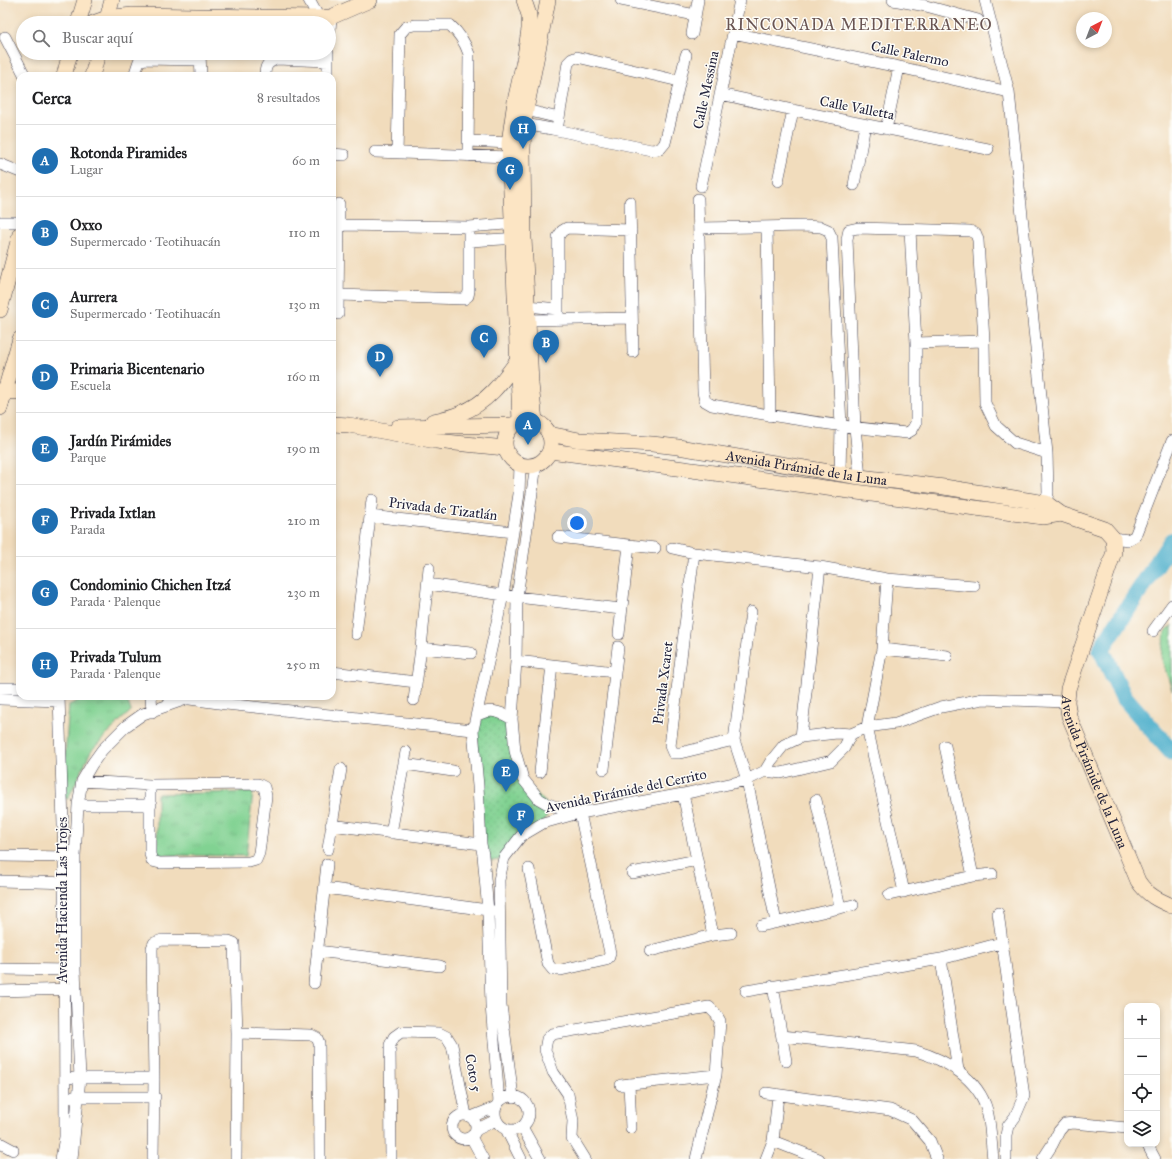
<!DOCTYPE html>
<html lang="es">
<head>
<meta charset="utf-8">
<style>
	:root { --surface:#fff; --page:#f2f2f2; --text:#202124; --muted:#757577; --line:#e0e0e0; --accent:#1f6fb2 }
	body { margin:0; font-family:"IM FELL Great Primer",serif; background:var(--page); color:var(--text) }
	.controls { position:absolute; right:12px; bottom:12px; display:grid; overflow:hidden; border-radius:8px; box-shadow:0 2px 6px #0003 }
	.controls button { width:36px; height:36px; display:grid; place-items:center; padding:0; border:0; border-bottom:1px solid var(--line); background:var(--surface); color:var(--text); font:20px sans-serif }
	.compass { position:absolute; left:1076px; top:12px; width:36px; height:36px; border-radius:50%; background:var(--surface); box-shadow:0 2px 6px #0003; rotate:42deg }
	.you { position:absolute; left:577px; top:523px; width:14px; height:14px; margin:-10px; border:3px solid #fff; border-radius:50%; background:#1a73e8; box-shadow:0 0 0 6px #1a73e833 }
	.badge { display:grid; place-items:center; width:26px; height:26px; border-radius:50%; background:var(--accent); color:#fff; font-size:13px; font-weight:700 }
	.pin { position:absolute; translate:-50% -33px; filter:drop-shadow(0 1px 2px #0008) }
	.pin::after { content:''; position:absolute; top:21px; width:14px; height:12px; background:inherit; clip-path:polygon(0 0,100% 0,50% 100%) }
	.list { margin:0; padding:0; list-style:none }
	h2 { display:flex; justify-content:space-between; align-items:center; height:52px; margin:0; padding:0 16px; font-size:17px }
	h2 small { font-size:13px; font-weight:400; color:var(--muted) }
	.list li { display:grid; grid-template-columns:26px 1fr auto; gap:12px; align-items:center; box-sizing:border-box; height:72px; padding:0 16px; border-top:1px solid var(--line) }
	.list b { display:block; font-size:15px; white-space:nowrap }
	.list p { margin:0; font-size:13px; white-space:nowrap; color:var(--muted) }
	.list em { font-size:13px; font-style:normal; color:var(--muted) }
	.icon { flex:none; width:22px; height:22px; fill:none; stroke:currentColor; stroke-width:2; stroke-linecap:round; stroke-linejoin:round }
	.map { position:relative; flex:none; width:1172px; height:1159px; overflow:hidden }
	.search { position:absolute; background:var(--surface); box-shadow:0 2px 6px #0003; left:16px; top:16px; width:320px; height:44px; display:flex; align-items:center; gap:10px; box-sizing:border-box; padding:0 14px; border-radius:22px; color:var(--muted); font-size:15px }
	.panel { position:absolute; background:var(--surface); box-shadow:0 2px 6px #0003; left:16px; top:72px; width:320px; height:628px; border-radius:12px }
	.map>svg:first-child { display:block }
	.grass { fill:#81d292; stroke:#527a66 }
	.park { fill:url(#park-tufts); stroke:#527a66 }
	.garden { fill:url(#garden-dots); stroke:#527a66 }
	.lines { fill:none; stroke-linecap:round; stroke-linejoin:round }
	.river { stroke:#4baecb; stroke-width:18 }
	.street-casing { stroke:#413e4e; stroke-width:12 }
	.secondary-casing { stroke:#413e4e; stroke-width:16 }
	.street { stroke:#fff; stroke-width:11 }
	.secondary { stroke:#fce5c4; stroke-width:15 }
	.labels { text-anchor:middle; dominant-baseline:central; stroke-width:3; stroke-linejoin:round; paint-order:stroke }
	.street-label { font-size:14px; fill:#22223b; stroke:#fdfcf7 }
	.quarter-label { font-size:16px; letter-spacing:1px; fill:#695452; stroke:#fdfcf7 }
</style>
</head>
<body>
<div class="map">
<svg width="1172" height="1159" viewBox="0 0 1172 1159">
	<defs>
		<pattern id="park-tufts" width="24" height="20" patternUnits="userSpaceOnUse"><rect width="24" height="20" fill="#81d292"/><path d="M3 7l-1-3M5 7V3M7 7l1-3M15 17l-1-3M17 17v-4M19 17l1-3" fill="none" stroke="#6fb47f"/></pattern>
		<pattern id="garden-dots" width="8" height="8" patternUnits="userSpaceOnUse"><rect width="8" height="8" fill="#81d292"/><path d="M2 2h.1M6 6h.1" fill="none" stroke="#6fb47f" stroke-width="1.8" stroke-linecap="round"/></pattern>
	</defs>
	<rect width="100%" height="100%" fill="#fdfcf7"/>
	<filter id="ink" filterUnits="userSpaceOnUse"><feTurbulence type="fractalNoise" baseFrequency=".025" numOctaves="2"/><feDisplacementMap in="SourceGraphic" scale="8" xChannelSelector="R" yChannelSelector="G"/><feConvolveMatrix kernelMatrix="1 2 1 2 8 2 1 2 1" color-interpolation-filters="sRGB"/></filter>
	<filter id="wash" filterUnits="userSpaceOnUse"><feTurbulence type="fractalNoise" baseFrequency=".012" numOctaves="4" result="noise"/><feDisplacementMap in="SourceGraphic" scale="16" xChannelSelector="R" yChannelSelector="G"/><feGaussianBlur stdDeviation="0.9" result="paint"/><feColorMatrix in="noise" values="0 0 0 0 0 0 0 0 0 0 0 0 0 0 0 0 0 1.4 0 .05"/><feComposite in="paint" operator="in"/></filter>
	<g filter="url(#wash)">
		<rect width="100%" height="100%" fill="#f1dcbc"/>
		<path class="grass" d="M1172,625V690L1161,657L1165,632Z"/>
		<path class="park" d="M86,697L128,702L131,711L121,720L91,751L68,799L62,797L69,705Z
			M253,792L246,856L157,855V794Z"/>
		<path class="garden" d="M505,715L523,779L546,803L548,810L547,816L543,823L499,860L491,861L483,855L476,716Z"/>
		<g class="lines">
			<path class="river" d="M1172,541L1101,649L1123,696L1172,752"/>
		</g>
	</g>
	<g filter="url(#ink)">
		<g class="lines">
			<g class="street-casing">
				<path id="street" d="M309,0L319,18
					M621,0L695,15
					M893,0L926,6L978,20
					M985,0L1009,92L1047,453L1048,493L1044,511
					M733,33L899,67L1009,92
					M692,34L698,0
					M5,37L25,76
					M329,44L331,17
					M200,54L201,76
					M134,76L139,61L145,59L200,60
					M265,76C265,66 267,63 276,59L328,61
					M328,76V53
					M720,94L793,110L988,149
					M526,110L559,118
					M524,124L552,129L651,150L660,149L665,143L686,55
					M886,129L899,67
					M557,130L568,63L572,59L577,57L679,81
					M469,141L509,143
					M375,152L509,157
					M397,153L400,34L406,27L414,25H450C460,34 465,42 469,54L468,156
					M332,154L344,155
					M0,164L20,172
					M778,181L793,110
					M854,185L865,125
					M701,186L740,0
					M698,199L703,392L705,401L712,405C777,417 841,427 907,433L912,430L916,423V343L910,230
					M630,202L633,352
					M0,222H20
					M339,225L469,227L518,223
					M767,227L770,416
					M700,228L804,226L821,227L828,230L832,238L841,426L840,474
					M470,241L519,238
					M339,295L464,299L468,296L469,291V227
					M527,306L558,309
					M338,314L339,204
					M528,320L632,318
					M558,320V237L562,231L567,228L631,230
					M916,343L984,341
					M536,465L517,597L516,661L512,719L515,751L523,779L539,799L546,803L575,814
					M860,477L855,428L847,239L849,230L858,228L970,231L976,234L978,240L984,341L985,403L996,426L1015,443L1047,453
					M370,516L513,532
					M558,537L655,548
					M1113,538L1128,540L1135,536L1172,441
					M672,548L694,553L820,567L887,579L974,586
					M694,553L670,746L673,753H680L734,740
					M887,579L882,649L867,727L904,892
					M428,584L517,597L621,609
					M751,612L734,740L747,780L776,922
					M1153,631L1172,605
					M356,634L372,500
					M619,634L629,545
					M421,648L471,653
					M882,649L947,656
					M516,661L615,672
					M332,672L416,682
					M0,688H20
					M59,696L64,857L65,1137L61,1159
					M151,696L152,712
					M168,696L226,704L473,730
					M0,699L59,701
					M414,700L421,648L429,568
					M476,716C490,708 499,711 512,719
					M801,737L820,567
					M945,746L973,876
					M404,764L453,771
					M604,769L618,647
					M765,771L781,773L831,761L844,748L851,734
					M540,772L552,665
					M82,781L150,785L258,784L264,787L266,796L259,853L256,860L249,862L160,863L152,861L150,854V785
					M683,794L713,935
					M816,800L840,907
					M78,805H151
					M331,825L481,844
					M391,833L406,752
					M328,849L341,769
					M0,856L70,857
					M529,869L548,964L553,970H561L606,960L609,957L610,953L580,813
					M632,873L697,860
					M0,881L71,883
					M325,888L495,911
					M889,895L973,876L992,874
					M998,913L1024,1096L1015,1117L1008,1126L1006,1135V1159
					M761,926L853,905
					M317,951L440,966
					M650,951L713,935L731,933
					M941,959L958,1070
					M0,969L70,970
					M314,983L327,864
					M773,986L786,1061
					M0,991L71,989
					M746,991L941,959L1001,943
					M237,1033L311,1035L317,1038L319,1043L320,1159
					M782,1036L916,1051C946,1060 978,1078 987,1110C991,1126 991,1143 993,1159
					M73,1078H154
					M629,1084L631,1128
					M621,1085L716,1075
					M766,1093L890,1110L912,1120L930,1141L937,1159
					M495 1113a17 17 0 1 1 34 0a17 17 0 1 1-34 0Z
					M72,1097H155
					M513,1097L501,1005L499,880L504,858L521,836L543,823L575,814L683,794L747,780L765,771L771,761L784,745L801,737L837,733L851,734L867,727L896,723L941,707L983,699L1067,702
					M499,1102L491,1005L488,911L483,855L481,844L478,786L473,730L503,595L519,494L520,465
					M452 1127a12 12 0 1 1 24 0a12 12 0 1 1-24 0Z
					M471,1117L496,1107
					M522,1127L540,1159
					M506,1129L521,1159
					M476,1130L496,1120
					M471,1137L483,1159
					M773,1141L819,1159
					M0,1143L13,1150
					M1147,1144L1155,1159
					M72,1159L80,1078L75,970V857L78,805L82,781L92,764L102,750L126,726L143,714L189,698
					M153,1159L154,1078L152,948L154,943L162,940L229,941L234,943L237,1033L236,1159
					M391,1159L390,1045L394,1037L401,1032L439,1033L447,1037L452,1045L466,1115
					M585,1159L572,1138L573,1121L568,1094L553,1072L545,1050L547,1039L552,1034L709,1007L716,1014L720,1021L716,1075L696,1159
					M766,1159L773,1141L778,1096
					M1043,1159L1052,1145L1059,1131L1065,1124L1073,1123L1127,1128"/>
			</g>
			<g class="secondary-casing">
				<g id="secondary">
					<path d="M78,23L85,0"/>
					<path d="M93,23L107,18L132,15L319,18L331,17L370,0"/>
					<path d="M106,23L112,0"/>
					<path d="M64,76L70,53"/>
					<path d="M92,76L98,53"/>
					<path d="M0,310L20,234"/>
					<path d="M0,391L20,392"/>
					<path d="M0,408L20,339"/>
					<circle cx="528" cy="443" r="23"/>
					<path d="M433,421C443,419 452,417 461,413C487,403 502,382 518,360"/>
					<path d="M535,421L531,384L524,238L523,149L524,124L526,110L548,0"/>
					<path d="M520,422L509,143L515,101L525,56L529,29V15L524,0"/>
					<path d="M332,424L349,425L436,441L505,448"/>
					<path d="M398,427L513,425"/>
					<path id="s1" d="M549,434L579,440L652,444L678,447L860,477L944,487L1046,503L1061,514L1105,529L1113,538L1114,552L1068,689L1067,702L1069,716L1138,881C1147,895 1158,900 1172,906"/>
					<path d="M550,451L1043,517L1061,514"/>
				</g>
			</g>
			<use href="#street" class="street"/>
			<use href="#secondary" class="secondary"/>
		</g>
	</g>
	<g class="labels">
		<g class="street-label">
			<text transform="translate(910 54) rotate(12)">Calle Palermo</text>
			<text transform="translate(706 90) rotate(-78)">Calle Messina</text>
			<text transform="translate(857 108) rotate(11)">Calle Valletta</text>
			<text stroke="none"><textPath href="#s1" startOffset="260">Avenida Pirámide de la Luna</textPath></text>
			<text transform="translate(443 509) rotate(7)">Privada de Tizatlán</text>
			<text transform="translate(663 683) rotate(-83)">Privada Xcaret</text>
			<text stroke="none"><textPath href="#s1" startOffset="826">Avenida Pirámide de la Luna</textPath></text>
			<text transform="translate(626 791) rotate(-12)">Avenida Pirámide del Cerrito</text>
			<text transform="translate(62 900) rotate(-90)">Avenida Hacienda Las Trojes</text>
			<text transform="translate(473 1073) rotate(79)">Coto 5</text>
		</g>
		<g class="quarter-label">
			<text x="859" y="24">RINCONADA MEDITERRANEO</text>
		</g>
	</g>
</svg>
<div class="controls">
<button>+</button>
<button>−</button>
<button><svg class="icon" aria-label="locate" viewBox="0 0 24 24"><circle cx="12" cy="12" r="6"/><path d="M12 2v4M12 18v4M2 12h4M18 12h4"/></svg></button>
<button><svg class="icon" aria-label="layers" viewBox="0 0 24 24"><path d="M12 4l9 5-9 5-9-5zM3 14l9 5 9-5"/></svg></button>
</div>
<svg class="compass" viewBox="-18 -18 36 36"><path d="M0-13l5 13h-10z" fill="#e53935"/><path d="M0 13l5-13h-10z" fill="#757577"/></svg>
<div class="you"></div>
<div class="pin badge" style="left:528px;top:445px">A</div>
<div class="pin badge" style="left:546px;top:363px">B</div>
<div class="pin badge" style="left:484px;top:358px">C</div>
<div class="pin badge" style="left:380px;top:377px">D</div>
<div class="pin badge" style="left:506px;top:792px">E</div>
<div class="pin badge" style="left:521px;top:836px">F</div>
<div class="pin badge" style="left:510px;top:190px">G</div>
<div class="pin badge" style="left:523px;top:149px">H</div>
<div class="search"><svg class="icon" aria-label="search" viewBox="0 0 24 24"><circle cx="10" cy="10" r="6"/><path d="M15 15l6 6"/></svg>Buscar aquí</div>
<section class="panel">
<h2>Cerca<small>8 resultados</small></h2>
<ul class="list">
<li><span class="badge">A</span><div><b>Rotonda Piramides</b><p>Lugar</p></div><em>60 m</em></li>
<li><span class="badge">B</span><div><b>Oxxo</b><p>Supermercado · Teotihuacán</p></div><em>110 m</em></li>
<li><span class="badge">C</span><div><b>Aurrera</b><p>Supermercado · Teotihuacán</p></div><em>130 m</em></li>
<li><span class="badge">D</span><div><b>Primaria Bicentenario</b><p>Escuela</p></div><em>160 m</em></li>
<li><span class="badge">E</span><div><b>Jardín Pirámides</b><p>Parque</p></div><em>190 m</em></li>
<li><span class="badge">F</span><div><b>Privada Ixtlan</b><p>Parada</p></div><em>210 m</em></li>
<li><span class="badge">G</span><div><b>Condominio Chichen Itzá</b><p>Parada · Palenque</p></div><em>230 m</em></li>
<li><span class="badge">H</span><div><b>Privada Tulum</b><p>Parada · Palenque</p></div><em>250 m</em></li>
</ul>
</section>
</div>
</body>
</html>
